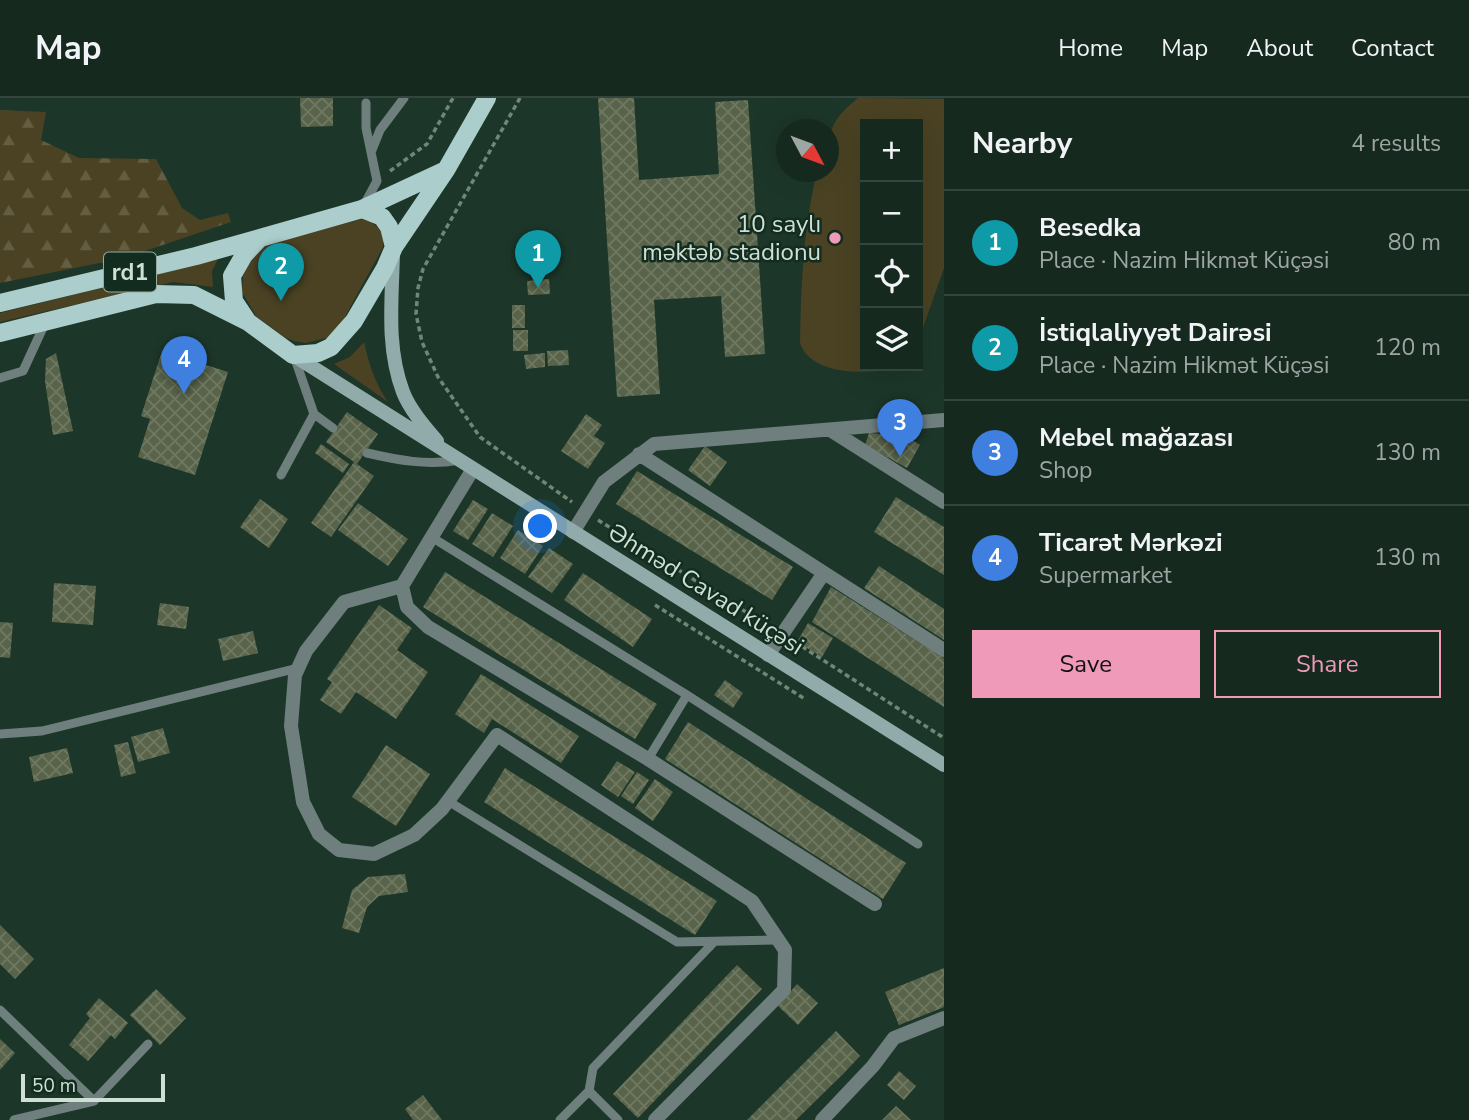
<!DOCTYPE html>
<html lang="en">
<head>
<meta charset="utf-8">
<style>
	:root { --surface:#15291f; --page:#22352c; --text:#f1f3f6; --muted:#9da6a4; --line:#34453d; --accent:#ef9ab8 }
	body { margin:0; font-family:"Nunito Sans",sans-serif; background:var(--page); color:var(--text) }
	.controls { position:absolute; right:21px; top:21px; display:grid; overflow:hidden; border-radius:0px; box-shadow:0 7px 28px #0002 }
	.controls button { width:63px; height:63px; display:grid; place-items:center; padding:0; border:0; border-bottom:2px solid var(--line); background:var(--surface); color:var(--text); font:35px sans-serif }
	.compass { position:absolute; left:776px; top:21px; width:63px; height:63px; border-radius:50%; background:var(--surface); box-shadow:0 7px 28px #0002; rotate:131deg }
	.scale { position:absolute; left:21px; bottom:18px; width:144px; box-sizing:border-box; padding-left:7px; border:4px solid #cfdfd5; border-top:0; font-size:19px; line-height:24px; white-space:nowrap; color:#cfdfd5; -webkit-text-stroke:5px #122d1f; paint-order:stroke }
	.you { position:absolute; left:541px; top:429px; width:24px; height:24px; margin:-18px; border:5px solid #fff; border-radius:50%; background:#1a73e8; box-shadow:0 0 0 10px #1a73e833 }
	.badge { display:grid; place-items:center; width:46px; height:46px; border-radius:50%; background:var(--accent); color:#fff; font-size:23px; font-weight:700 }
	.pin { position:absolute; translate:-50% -58px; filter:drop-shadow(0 2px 4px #0008) }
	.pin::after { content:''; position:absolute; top:37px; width:24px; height:21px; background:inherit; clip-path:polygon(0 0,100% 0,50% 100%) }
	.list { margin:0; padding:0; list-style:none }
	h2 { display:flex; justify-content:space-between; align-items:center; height:91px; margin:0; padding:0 28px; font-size:30px }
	h2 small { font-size:23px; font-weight:400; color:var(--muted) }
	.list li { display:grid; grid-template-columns:46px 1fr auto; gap:21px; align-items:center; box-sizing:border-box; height:105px; padding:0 28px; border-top:2px solid var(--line) }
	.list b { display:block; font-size:26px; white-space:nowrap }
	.list p { margin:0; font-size:23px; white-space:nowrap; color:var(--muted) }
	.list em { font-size:23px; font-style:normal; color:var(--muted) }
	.actions { display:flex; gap:14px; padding:21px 28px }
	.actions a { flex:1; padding:16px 0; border:2px solid var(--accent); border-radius:0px; text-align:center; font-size:24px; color:var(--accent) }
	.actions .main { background:var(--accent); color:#111 }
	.icon { flex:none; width:38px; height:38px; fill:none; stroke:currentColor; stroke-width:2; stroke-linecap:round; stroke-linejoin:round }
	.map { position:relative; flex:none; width:944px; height:1022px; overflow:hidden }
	header { display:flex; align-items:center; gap:42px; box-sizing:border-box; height:98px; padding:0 35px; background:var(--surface); border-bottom:2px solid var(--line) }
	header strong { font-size:33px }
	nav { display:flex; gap:38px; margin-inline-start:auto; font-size:24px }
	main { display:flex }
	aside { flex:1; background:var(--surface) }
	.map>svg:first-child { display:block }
	.green { fill:#4a4223 }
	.forest { fill:url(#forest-firs) }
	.building { fill:url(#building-cross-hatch) }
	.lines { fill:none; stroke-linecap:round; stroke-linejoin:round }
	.path { stroke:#708679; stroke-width:3.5; stroke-dasharray:5 3.5; stroke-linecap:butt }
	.lane { stroke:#6e7f7e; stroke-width:9 }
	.street { stroke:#6e7f7e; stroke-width:14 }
	.secondary { stroke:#91abaa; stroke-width:14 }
	.primary { stroke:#abcdcb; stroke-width:18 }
	.poi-dot { fill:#ef9ab8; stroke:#122d1f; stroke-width:2.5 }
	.labels { text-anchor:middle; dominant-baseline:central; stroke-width:5; stroke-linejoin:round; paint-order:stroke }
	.shield { fill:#122d1f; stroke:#96aa9e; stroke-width:2 }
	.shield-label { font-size:23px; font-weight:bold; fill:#cfdfd5 }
	.poi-label { font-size:24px; fill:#cfdfd5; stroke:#122d1f; text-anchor:end }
	.street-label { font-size:24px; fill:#cfdfd5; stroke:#122d1f }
</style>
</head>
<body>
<header>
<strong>Map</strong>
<nav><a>Home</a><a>Map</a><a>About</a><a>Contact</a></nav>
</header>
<main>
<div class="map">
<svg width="944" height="1022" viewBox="0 0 944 1022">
	<defs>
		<pattern id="forest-firs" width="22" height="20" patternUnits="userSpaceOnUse" patternTransform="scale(1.75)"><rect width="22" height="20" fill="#4a4223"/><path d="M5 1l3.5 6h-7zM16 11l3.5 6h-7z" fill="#635d42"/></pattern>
		<pattern id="building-cross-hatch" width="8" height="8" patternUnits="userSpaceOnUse" patternTransform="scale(1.75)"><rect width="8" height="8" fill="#586349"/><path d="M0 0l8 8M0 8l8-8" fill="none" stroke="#6f7962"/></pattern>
	</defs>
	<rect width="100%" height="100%" fill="#1c3729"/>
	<path class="green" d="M858,0L944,1V170L918,244V26H865V268H899C872,278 810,278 800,245C801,186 803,132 817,74H828C828,37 827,25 858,0Z
		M363,121C377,125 385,133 383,149L340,228L330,239L306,245L294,243L284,239L256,218L242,194L243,177L248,166L269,144Z
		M218,161L212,173L213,189L173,184L0,224V215Z
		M364,244C369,266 375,285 388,304L334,266L350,259Z"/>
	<path class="forest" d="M0,12L46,14L41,42L79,60L156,61L182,110L200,122L228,115L231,124L124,160L0,185Z"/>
	<path class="building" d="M300,0H333V28L301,29Z
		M598,0H634L639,82L719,76L715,4L748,2L765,256L725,259L721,198L654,202L660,296L617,299Z
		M549,181L550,196L528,197L527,183Z
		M512,207H525V230H512Z
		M513,232H528V253H513Z
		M568,252L569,267L548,268L547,253Z
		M162,253L228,274L195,377L138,359L150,321L141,318Z
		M56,255L73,333L53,337L45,283L46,261Z
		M545,255V269L526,271L524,257Z
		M347,314L378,336L357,366L374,378L331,439L311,425L354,364L326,344Z
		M586,316L602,327L594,338L605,345L588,371L561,353Z
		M869,335L906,338L920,347L907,370L865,347Z
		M321,346L349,366L343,375L315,355Z
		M705,348L727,364L710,388L688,372Z
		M637,373L793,469L772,502L616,406Z
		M896,399L944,429V477L874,434Z
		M260,401L288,421L269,450L240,429Z
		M473,402L488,411L468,442L453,433Z
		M358,405L408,441L388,468L338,432Z
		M492,415L513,428L493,459L472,446Z
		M518,432L543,448L525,476L500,460Z
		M549,450L573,466L552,495L528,479Z
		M879,468L944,511V542L864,490Z
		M445,474L657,606L635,641L423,509Z
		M583,475L652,521L633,549L564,502Z
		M54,485L96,488L93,527L52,524Z
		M831,489L944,560V609L812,524Z
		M160,505L189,509L186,531L157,527Z
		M379,507L412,530L397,552L428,574L396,621L356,594L341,616L320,602L332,584L327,581Z
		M0,524L13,525L10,560L0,559Z
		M808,525L833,540L822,559L797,544Z
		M253,533L258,555L223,563L218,541Z
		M481,576L579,638L561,665L492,621L484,635L455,616Z
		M725,582L743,595L733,610L714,597Z
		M688,624L906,765L883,801L665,661Z
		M163,630L170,655L138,664L131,639Z
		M128,644L136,675L121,679L114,647Z
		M386,647L430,676L396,728L352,699Z
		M67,650L73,675L34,684L29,659Z
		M617,663L635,674L618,699L601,687Z
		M505,670L717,803L695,837L484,704Z
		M637,674L649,682L633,706L621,698Z
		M655,681L673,694L653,723L635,710Z
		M405,776L408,794L379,798L367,809L359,835L342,830L352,792L368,779Z
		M0,827L34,861L15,881L0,866Z
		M737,867L762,891L638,1020L613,996Z
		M944,870V909L899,927L885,894Z
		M797,886L818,905L798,927L778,908Z
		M156,891L186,920L160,947L130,917Z
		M99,900L128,925L115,941L111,937L88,963L69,947L90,920L86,916Z
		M836,933L860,958L843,976L796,1022H747Z
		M0,941L15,955L0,972Z
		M899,973L916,988L904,1002L887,987Z
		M423,997L442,1022H413L405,1011Z
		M896,1008L911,1022H882Z"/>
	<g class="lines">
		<path class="path" d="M520,0L423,171L418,190L416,216L422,244L438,279L480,339L572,404
			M390,73L427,46L453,0
			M598,422L770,529
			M655,507L805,601
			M795,544L944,640"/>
		<path class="lane" d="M372,52L380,32L404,0
			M363,109L377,83L366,30V5
			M294,258L314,316L333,330
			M0,280L23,273L46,223
			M367,355C397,362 428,368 459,362
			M281,377L314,316
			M433,440L687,597L918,746
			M0,636L42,633L298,570
			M648,661L687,597
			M448,703L677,844L778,842
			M0,912L94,1003
			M589,993L618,1022
			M14,1022L94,1003L148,946
			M560,1022L589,993L593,970L714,844"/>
		<path class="street" d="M832,333L944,404
			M639,356L944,552
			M473,371L402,488L344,504L306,553L295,577L291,628L303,704L319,736L339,752L374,756L414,737L442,711L497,637L752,803L785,852L784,892L655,1022
			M573,434L604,384L654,346L944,322
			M402,488L407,509L428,529L648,661L875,806
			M768,557L824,475
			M822,1022L873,968L894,940L944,920"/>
		<path class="secondary" d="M393,155C392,202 386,249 403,294C410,312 425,329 437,343
			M293,257L944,667"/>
		<path class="primary" d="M362,111L382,119L389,129L394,149L385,170L354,223L331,249L318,255L293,257L248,224L234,203L232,178L244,157L260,140L362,111L446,72
			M394,149L446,72L487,0
			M0,205L196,158L260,140
			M0,235L156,196L194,197L248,224"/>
	</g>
	<circle class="poi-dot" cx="835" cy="140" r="7"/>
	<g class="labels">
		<rect class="shield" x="104" y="154.5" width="52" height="39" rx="5"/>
		<g class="shield-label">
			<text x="130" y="174">rd1</text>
		</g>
		<g class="poi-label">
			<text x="821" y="126">10 saylı<tspan x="821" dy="28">məktəb stadionu</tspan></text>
		</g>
		<g class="street-label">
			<text transform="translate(706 491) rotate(32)">Əhməd Cavad küçəsi</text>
		</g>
	</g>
</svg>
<div class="controls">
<button>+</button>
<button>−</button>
<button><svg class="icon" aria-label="locate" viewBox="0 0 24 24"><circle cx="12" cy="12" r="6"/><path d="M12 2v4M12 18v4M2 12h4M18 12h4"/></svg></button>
<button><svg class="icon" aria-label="layers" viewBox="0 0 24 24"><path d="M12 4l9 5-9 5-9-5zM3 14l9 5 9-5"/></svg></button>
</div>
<svg class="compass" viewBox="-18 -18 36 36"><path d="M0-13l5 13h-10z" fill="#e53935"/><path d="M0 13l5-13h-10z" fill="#9da6a4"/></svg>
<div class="scale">50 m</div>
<div class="you"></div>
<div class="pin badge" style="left:538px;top:190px;background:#0f9aa8">1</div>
<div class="pin badge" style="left:281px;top:203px;background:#0f9aa8">2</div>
<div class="pin badge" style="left:900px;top:359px;background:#3f7fe0">3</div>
<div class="pin badge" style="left:184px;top:296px;background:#3f7fe0">4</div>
</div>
<aside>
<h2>Nearby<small>4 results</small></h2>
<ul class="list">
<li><span class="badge" style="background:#0f9aa8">1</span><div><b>Besedka</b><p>Place · Nazim Hikmət Küçəsi</p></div><em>80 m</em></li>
<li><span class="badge" style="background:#0f9aa8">2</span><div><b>İstiqlaliyyət Dairəsi</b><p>Place · Nazim Hikmət Küçəsi</p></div><em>120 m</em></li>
<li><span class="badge" style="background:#3f7fe0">3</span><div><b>Mebel mağazası</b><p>Shop</p></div><em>130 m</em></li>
<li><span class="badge" style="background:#3f7fe0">4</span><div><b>Ticarət Mərkəzi</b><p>Supermarket</p></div><em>130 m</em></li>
</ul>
<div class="actions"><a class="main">Save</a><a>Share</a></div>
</aside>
</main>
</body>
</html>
